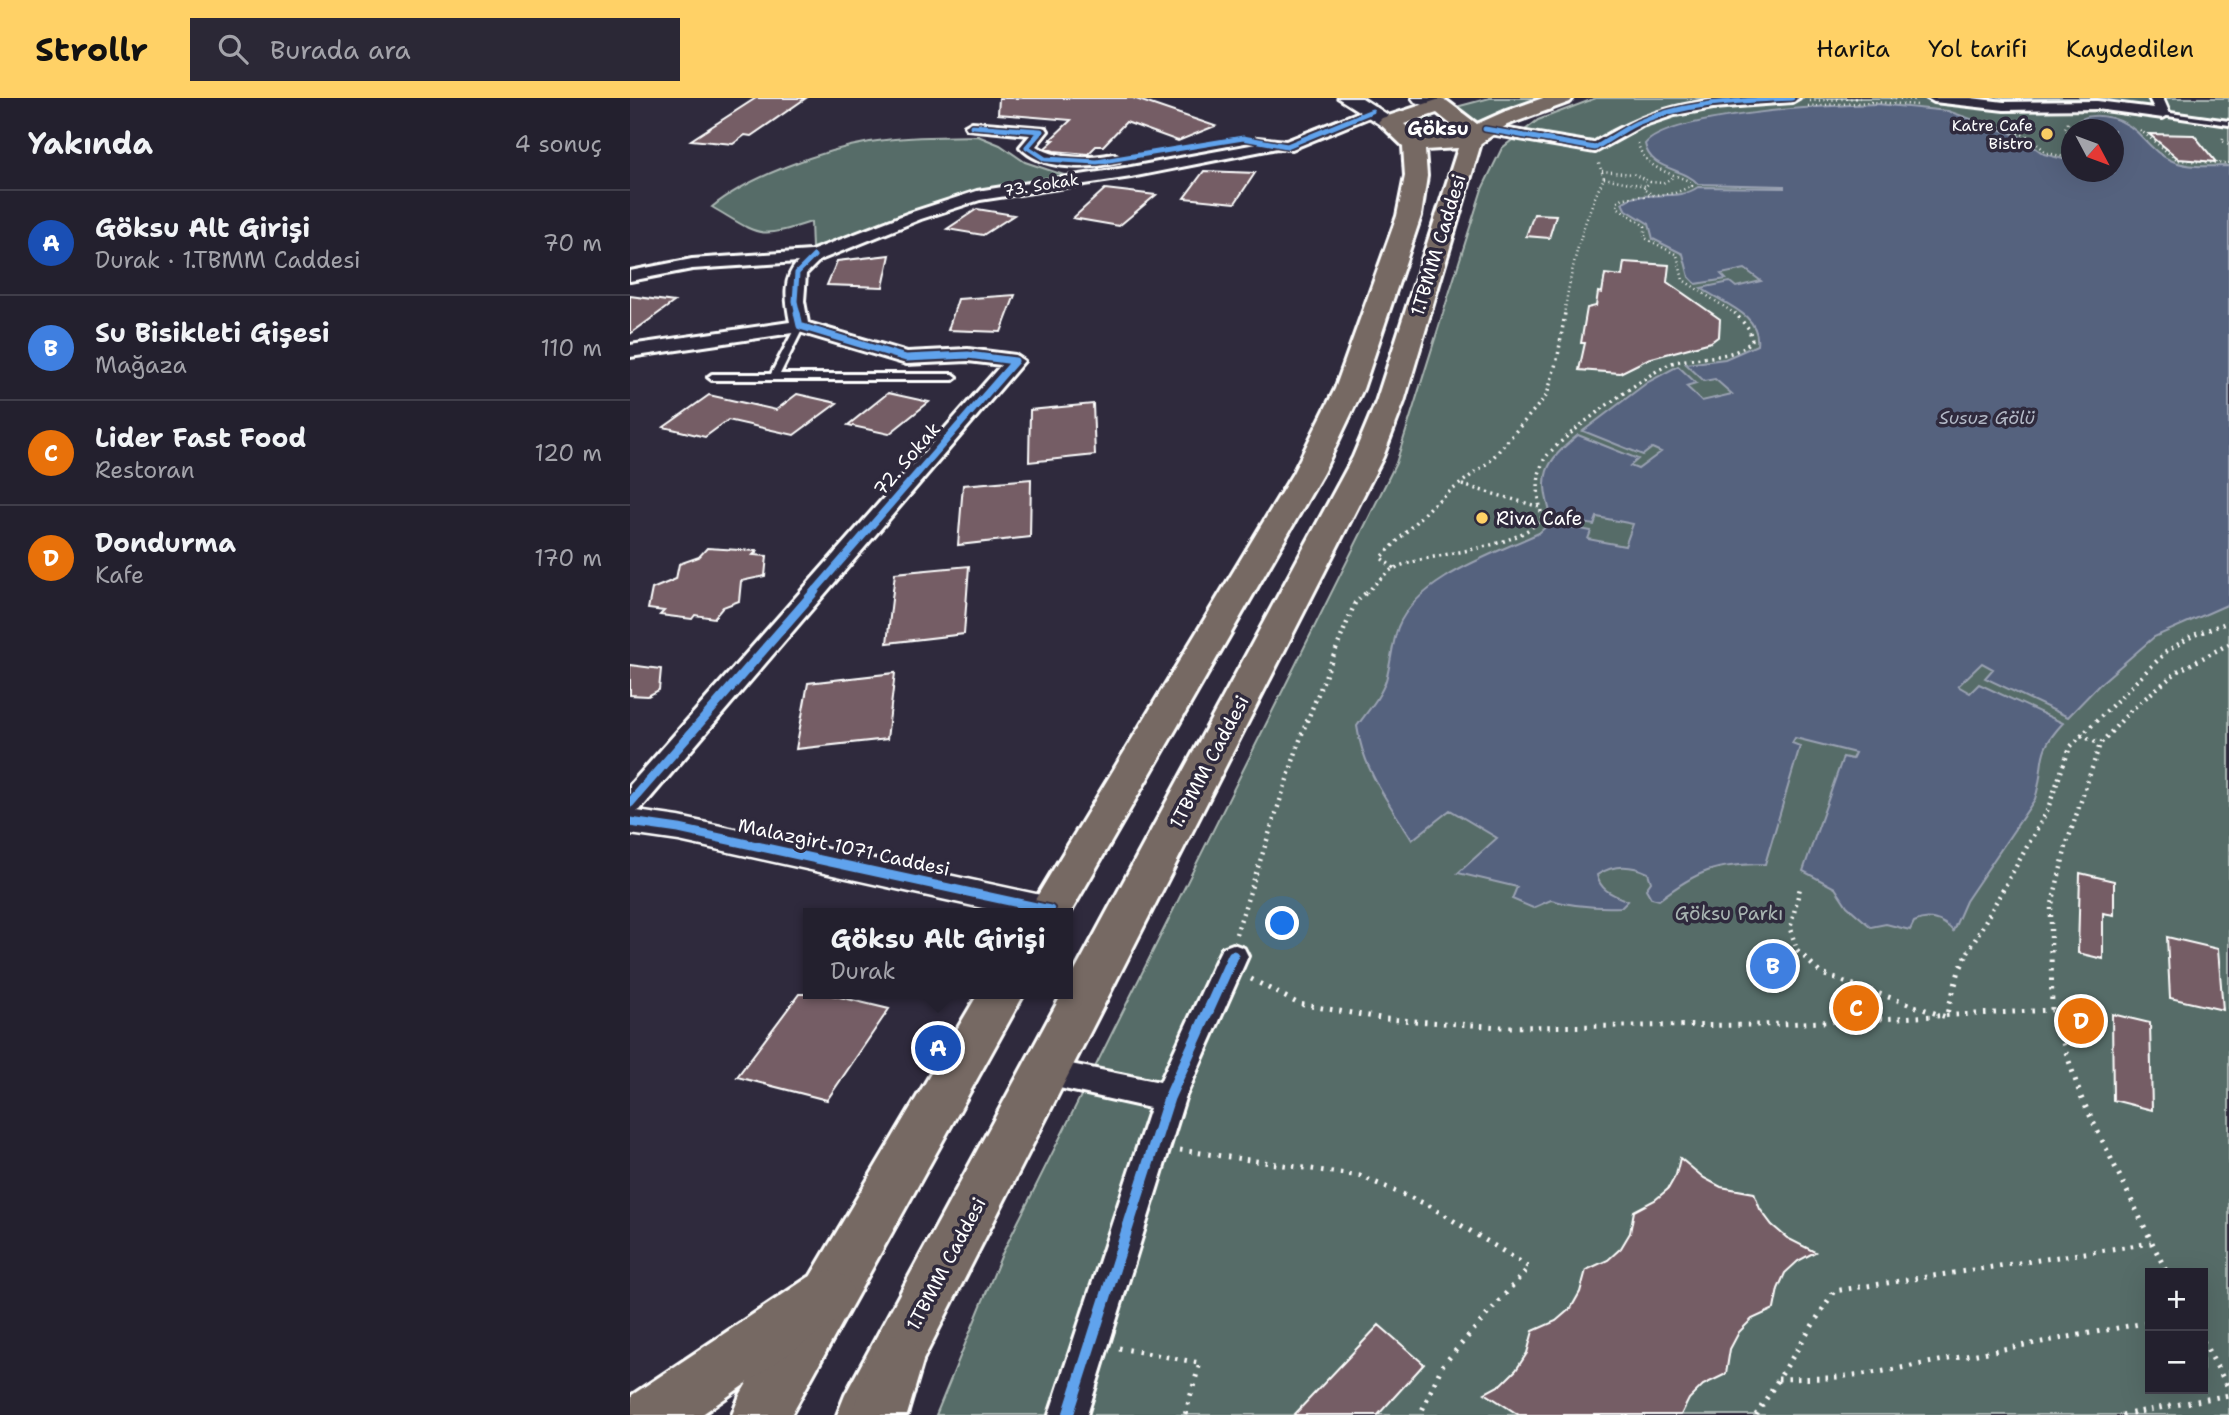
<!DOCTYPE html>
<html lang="tr">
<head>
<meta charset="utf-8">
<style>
	:root { --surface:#23202e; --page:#2b2836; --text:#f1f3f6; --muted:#a3a3aa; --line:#403e4a; --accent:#ffd166 }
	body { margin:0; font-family:"Shantell Sans",sans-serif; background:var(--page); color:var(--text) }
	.controls { position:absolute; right:21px; bottom:21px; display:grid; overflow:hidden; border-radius:0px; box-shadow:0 7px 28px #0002 }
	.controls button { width:63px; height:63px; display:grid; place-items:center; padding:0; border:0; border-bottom:2px solid var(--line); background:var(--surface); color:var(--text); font:35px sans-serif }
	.compass { position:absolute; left:1431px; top:21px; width:63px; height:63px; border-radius:50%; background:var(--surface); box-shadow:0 7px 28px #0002; rotate:131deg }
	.you { position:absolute; left:653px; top:826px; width:24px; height:24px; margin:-18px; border:5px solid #fff; border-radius:50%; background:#1a73e8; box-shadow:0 0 0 10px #1a73e833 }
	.badge { display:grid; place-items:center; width:46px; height:46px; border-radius:50%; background:var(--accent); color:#fff; font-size:23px; font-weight:700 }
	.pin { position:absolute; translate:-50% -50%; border:4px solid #fff; box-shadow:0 2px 7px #0006 }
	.popup { position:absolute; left:173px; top:810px; width:270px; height:91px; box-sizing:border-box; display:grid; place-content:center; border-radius:0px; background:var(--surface); filter:drop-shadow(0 2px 5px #0005); font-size:23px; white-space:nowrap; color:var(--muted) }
	.popup b { font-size:26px; color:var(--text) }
	.popup::after { content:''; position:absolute; left:50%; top:100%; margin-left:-14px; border:14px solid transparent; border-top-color:var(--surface) }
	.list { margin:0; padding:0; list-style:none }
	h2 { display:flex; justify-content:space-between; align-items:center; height:91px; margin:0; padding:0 28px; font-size:30px }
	h2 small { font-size:23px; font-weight:400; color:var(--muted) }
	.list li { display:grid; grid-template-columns:46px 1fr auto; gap:21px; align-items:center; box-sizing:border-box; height:105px; padding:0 28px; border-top:2px solid var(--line) }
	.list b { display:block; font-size:26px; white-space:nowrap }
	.list p { margin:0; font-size:23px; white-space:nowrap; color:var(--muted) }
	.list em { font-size:23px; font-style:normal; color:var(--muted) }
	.icon { flex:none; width:38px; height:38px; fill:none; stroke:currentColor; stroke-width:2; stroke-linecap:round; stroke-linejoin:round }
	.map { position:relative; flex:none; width:1599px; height:1317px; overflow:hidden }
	header { display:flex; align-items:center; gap:42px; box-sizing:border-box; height:98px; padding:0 35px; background:var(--accent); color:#111 }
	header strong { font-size:33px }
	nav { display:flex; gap:38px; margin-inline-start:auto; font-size:24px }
	.search { width:490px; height:63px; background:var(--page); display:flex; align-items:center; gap:18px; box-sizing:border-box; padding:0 24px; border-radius:0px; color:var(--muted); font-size:26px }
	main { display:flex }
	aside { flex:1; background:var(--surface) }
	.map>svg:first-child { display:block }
	.green { fill:#566c67; stroke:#aab6b3; stroke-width:2; fill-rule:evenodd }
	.water { fill:#55627e; stroke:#99a1b2; stroke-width:2 }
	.building { fill:#755d65; stroke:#fff; stroke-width:2 }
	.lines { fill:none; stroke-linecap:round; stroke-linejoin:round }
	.service-casing { stroke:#fff; stroke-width:6 }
	.minor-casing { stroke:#fff; stroke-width:6 }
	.tertiary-casing { stroke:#fff; stroke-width:5 }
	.secondary-casing { stroke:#fff; stroke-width:5 }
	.primary-casing { stroke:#fff; stroke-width:6 }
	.trunk-casing { stroke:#fff; stroke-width:6 }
	.path-far3 { stroke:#fff; stroke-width:2.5; stroke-dasharray:1 3.5; stroke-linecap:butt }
	.path-far2 { stroke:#fff; stroke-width:3.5; stroke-dasharray:2 4.5; stroke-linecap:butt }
	.path-far1 { stroke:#fff; stroke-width:4.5; stroke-dasharray:2 5; stroke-linecap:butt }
	.path { stroke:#fff; stroke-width:5; stroke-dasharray:2.5 7; stroke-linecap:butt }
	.service { fill:#2f2a3d; fill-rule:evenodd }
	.minor { fill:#2f2a3d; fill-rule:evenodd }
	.tertiary { fill:#2f2a3d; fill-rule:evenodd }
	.secondary { fill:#2f2a3d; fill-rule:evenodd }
	.primary { fill:#766964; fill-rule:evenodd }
	.trunk { fill:#766964; fill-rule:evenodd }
	.cycleway-far3-casing { stroke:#2f2a3d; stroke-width:8 }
	.cycleway-far2-casing { stroke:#2f2a3d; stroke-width:10 }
	.cycleway-far1-casing { stroke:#2f2a3d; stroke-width:13 }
	.cycleway-casing { stroke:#2f2a3d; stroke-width:16 }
	.cycleway-far3 { stroke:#60a3ed; stroke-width:5 }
	.cycleway-far2 { stroke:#60a3ed; stroke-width:7 }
	.cycleway-far1 { stroke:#60a3ed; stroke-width:9 }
	.cycleway { stroke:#60a3ed; stroke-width:11 }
	.poi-dot { fill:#ffd166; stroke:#2f2a3d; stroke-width:2.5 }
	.labels { text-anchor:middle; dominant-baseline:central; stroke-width:7; stroke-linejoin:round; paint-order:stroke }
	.far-poi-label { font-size:16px; fill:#fff; stroke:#2f2a3d; text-anchor:end }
	.far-street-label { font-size:16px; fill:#fff; stroke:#2f2a3d }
	.far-water-label { font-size:18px; font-style:italic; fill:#b2b8c5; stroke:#2f2a3d }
	.far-quarter-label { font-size:19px; font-weight:bold; fill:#fff; stroke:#2f2a3d }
	.street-label { font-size:19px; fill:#fff; stroke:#2f2a3d }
	.poi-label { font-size:19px; fill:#fff; stroke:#2f2a3d; text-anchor:start }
	.park-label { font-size:19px; fill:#aab6b3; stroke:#2f2a3d }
</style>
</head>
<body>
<header>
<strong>Strollr</strong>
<div class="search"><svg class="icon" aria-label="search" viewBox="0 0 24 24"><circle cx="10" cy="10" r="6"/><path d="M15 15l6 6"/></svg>Burada ara</div>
<nav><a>Harita</a><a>Yol tarifi</a><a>Kaydedilen</a></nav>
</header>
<main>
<aside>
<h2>Yakında<small>4 sonuç</small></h2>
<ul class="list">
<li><span class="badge" style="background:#1a4fb4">A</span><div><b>Göksu Alt Girişi</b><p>Durak · 1.TBMM Caddesi</p></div><em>70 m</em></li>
<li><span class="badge" style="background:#3f7fe0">B</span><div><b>Su Bisikleti Gişesi</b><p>Mağaza</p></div><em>110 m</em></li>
<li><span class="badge" style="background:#e8710a">C</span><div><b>Lider Fast Food</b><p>Restoran</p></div><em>120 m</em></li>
<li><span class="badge" style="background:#e8710a">D</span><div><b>Dondurma</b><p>Kafe</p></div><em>170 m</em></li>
</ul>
</aside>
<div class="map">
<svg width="1599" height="1317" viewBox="0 0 1599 1317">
	<rect width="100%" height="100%" fill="#2f2a3d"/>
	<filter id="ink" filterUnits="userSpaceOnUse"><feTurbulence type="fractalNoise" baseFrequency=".0143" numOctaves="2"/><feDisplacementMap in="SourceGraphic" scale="14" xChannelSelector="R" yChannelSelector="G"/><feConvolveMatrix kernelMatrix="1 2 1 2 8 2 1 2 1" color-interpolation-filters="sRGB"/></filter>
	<g filter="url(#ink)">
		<path class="green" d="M860,0H917L850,24L841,21L826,9Z
			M966,0H1599V1317H306L372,1156L766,365L852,91L872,50L908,22ZM1442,32H1484V74H1442ZM1520,1175H1573V1291H1520Z
			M792,17L800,18L816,36L800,39L780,32L777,25Z
			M348,38L370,47L395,64L434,77L317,103L182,150L181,124C126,142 130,137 82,109C118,79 193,52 240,44C275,38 312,39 348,38Z"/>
		<path class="water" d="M1247,6L1318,13L1389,38L1414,56L1441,63L1442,74H1484V32L1441,33L1440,31C1455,9 1490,18 1507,34C1519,46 1528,58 1545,64C1562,70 1581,68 1599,68V506L1524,539L1471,585L1438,619L1355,580L1363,571L1352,565L1328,588L1340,595L1349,586L1433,625C1403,657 1417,664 1405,701L1336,803L1323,833C1312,821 1298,817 1284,824L1280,832L1256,826L1241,829L1217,808L1205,790L1173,773L1213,659L1222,661L1225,655L1165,640L1162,645L1170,648L1135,766C1086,766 1068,772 1029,802L1021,800L1016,791L1021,784L1018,775C1000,766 984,766 967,777C970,793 984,797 998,803L992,809C967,810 945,809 921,802L903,810L882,801L887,789L828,775L867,740L820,712L782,742C759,705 733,672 727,628C737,614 751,598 756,582C761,565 762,546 768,529C788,480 864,456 909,435L920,425L961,433L958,441L995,448L1003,426L967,419L964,427L922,420C908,377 914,365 948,337L1008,361L1000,368L1008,371L1031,354L1022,350L1013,357L953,333L1018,284L1048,268L1066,285L1056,288L1072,303L1102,296L1085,281L1074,283L1056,266L1095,261L1127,247C1131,215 1091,205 1071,190L1100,184L1106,189L1131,183L1115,171L1091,176L1096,181L1066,186L1059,179L1053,156L1023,141L1019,126L995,111L992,105C1010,90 1046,105 1068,89L1154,90V88L1068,86C1054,69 1020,73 1015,46C1038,16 1204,7 1247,6Z"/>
		<path class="building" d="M126,0H176L121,38L115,37L103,46L61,42Z
			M369,0H503L585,28L548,43L496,24L473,48H466L458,56L424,53L415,50L424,42H420L441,22L368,16Z
			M1519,36L1564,37L1586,64L1549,61Z
			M574,73L625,75L605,105L554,100Z
			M475,91L526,97L489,128L443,120Z
			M347,111L384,117L353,137L317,131Z
			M904,116L926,117L919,140L896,138Z
			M260,157L253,189L197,187L207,163Z
			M994,164L1039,167L1037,184L1090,221L1089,238L1081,244L1018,261L990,275L949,272L955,245H951L957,210L966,208L968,194L972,195L975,176L992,178Z
			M385,197L371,234L318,232L328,201Z
			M0,198L44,204L0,236Z
			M258,295L299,304L259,336L218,327Z
			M167,296L207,305L164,337L98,322L75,339L34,329L79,297L146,312Z
			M463,306L465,357L399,364L400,312Z
			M401,381L400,439L328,447L333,387Z
			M77,450L127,453L123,457L137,458L135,478L111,483L109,503L93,509L84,520L65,517L62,521L30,517L34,513L18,511L22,491L46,481L49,466L69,459Z
			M339,468L334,536L257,545L265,475Z
			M0,567L31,571L29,592L18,598L0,597Z
			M265,575L257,641L166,651L178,585Z
			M1450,775L1484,783V817L1473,815V861L1448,855Z
			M1537,839L1588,851L1593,912L1540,900Z
			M169,896H197L259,911L197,1002L107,979Z
			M1482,916L1520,925L1522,1012L1483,1002Z
			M1050,1060L1074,1080L1091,1089L1124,1095L1130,1111L1142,1127L1157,1140L1185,1154L1168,1163L1155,1175L1148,1191L1144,1211L1122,1221L1109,1234L1100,1251L1096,1276L1073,1287L1059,1301L1051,1317H889L855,1295L872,1286L886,1272L897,1255L903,1233L926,1223L941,1210L950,1194L956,1172L978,1162L991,1150L1000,1135L1004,1113L1025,1102L1038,1091L1046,1077Z
			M749,1227L794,1266L748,1317H664Z"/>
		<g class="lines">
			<g class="service-casing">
				<path id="service" d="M1533,14L1599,23V27L1531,17L1530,16Z
					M170,225L174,228L150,276H323L327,279L323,282H82L78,279L82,276H141L166,228Z"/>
			</g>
			<g class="minor-casing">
				<path id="minor" d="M1101,0H1169L1162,4L1083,10L1045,17L1012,28L965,54L855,35L848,31L855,27L963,45C1012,16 1044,6 1101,0Z
					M1297,0H1341L1374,4L1467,3L1524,10L1519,0H1533L1540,16L1533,20L1467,11L1374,12L1304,4Z
					M742,9L747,10V16L662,51L647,50L501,79L350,102L291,121L190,162L176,176L174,203L178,225L277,254L338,251L385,257L394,263L10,712L0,715V687L371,267L338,263L276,266L169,234L0,259V247L160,224C156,203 152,180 168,164L62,171L0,183V173L62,161L181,153L279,115L347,93L501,69L626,46L627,40L656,43Z
					M342,24L416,30L418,33L406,48C427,62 458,61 483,56L491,61L488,64C458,71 412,73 390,49L400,37L337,31L335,28Z
					M603,846L614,850L618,858L555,1000L457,1317H419L520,1010L416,987L405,984L400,974L405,964L416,961L530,984L588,858L592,850Z"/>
			</g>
			<g class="tertiary-casing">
				<path id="tertiary" d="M0,712L49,719L420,799L432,803L437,812L436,815H375L49,743L0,736Z"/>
			</g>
			<g class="secondary-casing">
				<path id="secondary" d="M708,0H732L769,24L766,28H752Z
					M782,0H810L820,7L810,13L785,4Z"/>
			</g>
			<g class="primary-casing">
				<path id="primary" d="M913,0H943L940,4L877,27L851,45L774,304L753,359L265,1317H207L215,1297L432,896H438V886L723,359L746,304L828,50L795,52L797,78L791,118L733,291L693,375L438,819V815H397L663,375L705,291L767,118L775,78L773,48L748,24L752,20L810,1L817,3L847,26L876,13ZM807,15L834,37L789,39L774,26Z
					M348,896H394L161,1317H102L110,1297Z"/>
			</g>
			<g class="trunk-casing">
				<path id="trunk" d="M198,1172L217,1179L225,1197L217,1215L71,1317H0L2,1297L179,1179Z
					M265,1236L284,1244L293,1263L277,1317H221L246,1244Z"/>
			</g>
			<path class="path-far3" d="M1261,0L1285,2
				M1180,3L1230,0
				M1178,8L1242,4L1288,7
				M1438,25L1435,30L1442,40
				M1367,27L1397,38L1418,55L1442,61
				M1510,32L1547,62L1599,66
				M1593,40L1592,43L1599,46
				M1008,45C1013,70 1038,74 1059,83L1062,88L1045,95L993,100L988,103L987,109L1015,128V140L1047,157L1053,182L1107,217
				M972,73L1003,76L1020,84
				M974,80L1015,88
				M1020,95L1013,91L1020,84L1033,85L1045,78
				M934,217C941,171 953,121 974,80L968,63"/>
			<path class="path-far2" d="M832,387L910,409
				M764,470L751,460L801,408L860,363L917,297L928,258L935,215
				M736,495C745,487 755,474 765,470C802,453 887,454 912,419C908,399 905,380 914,362C923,344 1022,272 1042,265C1064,258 1107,262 1122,242L1119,231L1105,215"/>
			<path class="path-far1" d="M1451,637L1470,646
				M606,836L673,633L725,505L738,493
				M1168,854L1160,831L1170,790
				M1338,854L1417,713L1440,649L1537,553L1564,537L1599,524
				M1421,854V810L1437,745L1470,646L1501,612L1548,573L1599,546"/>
			<path class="path" d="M1167,852L1192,876L1316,919L1329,873L1339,852
				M1421,852L1422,912L1451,999L1537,1175
				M621,881L669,906L756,921L871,929L1133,927L1422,912
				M550,1052L730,1078L798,1107L899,1169L812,1268L790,1317
				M1573,1243L1599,1291
				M489,1250L570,1265L555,1317
				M1148,1281L1199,1280L1249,1274L1520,1224
				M1126,1317L1204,1193L1521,1145
				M1492,1317L1599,1297"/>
			<use href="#service" class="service"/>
			<use href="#minor" class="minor"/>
			<use href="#tertiary" class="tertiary"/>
			<use href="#secondary" class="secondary"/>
			<use href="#primary" class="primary"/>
			<use href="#trunk" class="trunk"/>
			<g class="cycleway-far3-casing">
				<path id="cycleway-far3" d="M342,28L411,33L397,49L415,61L467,64L613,40L657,48L742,13
					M855,31L965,50C979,42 992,32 1007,25C1055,4 1110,3 1162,0
					M168,217L165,203L167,175L184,158"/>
			</g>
			<g class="cycleway-far2-casing">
				<path id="cycleway-far2" d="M167,215L170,228L276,260L338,257L385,263L183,495"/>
			</g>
			<g class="cycleway-far1-casing">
				<path id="cycleway-far1" d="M0,705L185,493
					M0,724L49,731L420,812"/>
			</g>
			<g class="cycleway-casing">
				<path id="cycleway" d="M438,1317L539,1000L603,858"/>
			</g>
			<use href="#cycleway-far3" class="cycleway-far3"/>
			<use href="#cycleway-far2" class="cycleway-far2"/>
			<use href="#cycleway-far1" class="cycleway-far1"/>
			<use href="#cycleway" class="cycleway"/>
		</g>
	</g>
	<g class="poi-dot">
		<circle cx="1417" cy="36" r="7"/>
		<circle cx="852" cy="420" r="7"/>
	</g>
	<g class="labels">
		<g class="far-poi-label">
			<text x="1403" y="27">Katre Cafe<tspan x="1403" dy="18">Bistro</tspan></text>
		</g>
		<g class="far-street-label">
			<text transform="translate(411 87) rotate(-9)">73. Sokak</text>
		</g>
		<g class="far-water-label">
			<text x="1357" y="320">Susuz Gölü</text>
		</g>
		<g class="far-quarter-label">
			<text x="808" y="30">Göksu</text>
		</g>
		<g class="street-label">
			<text transform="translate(808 147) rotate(-73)">1.TBMM Caddesi</text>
			<text transform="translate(277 361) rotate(-49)">72. Sokak</text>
			<text transform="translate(579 664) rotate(-62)">1.TBMM Caddesi</text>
			<text transform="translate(214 749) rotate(12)">Malazgirt 1071 Caddesi</text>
			<text transform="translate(316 1166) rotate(-62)">1.TBMM Caddesi</text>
		</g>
		<g class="poi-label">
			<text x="866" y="420">Riva Cafe</text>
		</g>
		<g class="park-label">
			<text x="1099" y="815">Göksu Parkı</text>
		</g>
	</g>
</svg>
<div class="controls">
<button>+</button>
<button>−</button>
</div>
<svg class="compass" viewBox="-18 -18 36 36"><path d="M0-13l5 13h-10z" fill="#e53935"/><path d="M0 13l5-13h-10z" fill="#a3a3aa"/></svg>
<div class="you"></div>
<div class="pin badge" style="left:308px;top:950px;background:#1a4fb4">A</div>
<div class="popup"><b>Göksu Alt Girişi</b>Durak</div>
<div class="pin badge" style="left:1143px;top:868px;background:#3f7fe0">B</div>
<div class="pin badge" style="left:1226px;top:910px;background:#e8710a">C</div>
<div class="pin badge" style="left:1451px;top:923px;background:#e8710a">D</div>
</div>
</main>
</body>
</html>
